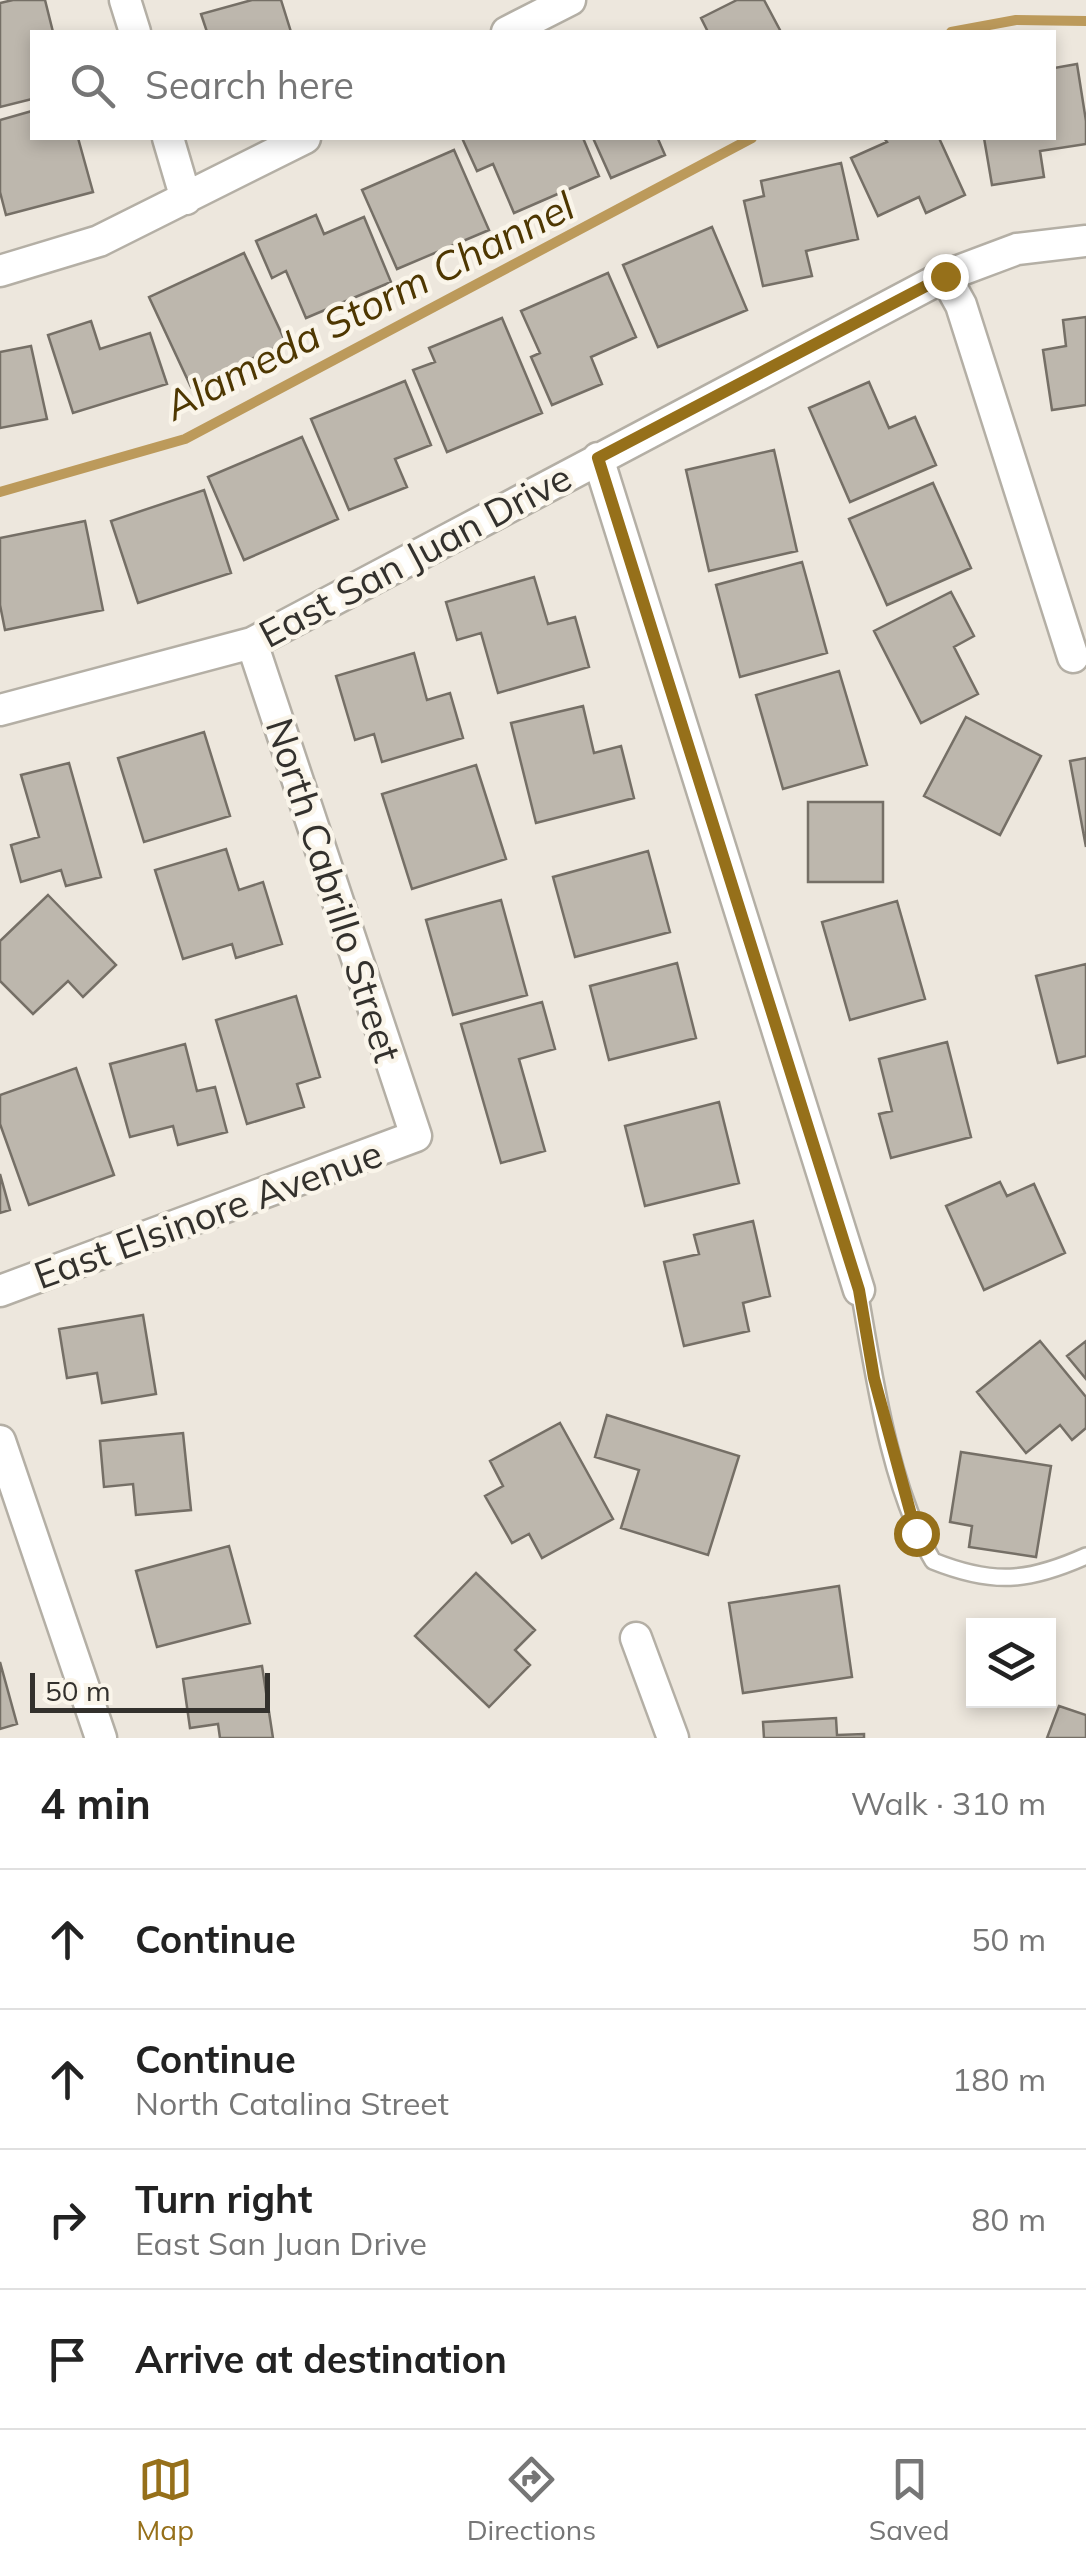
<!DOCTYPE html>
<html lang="en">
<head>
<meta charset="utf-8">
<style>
	:root { --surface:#fff; --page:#f6f6f6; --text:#222; --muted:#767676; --line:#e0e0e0; --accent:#96701a }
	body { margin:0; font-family:Mulish,sans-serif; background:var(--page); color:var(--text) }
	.controls { position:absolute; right:30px; bottom:30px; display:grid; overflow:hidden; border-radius:0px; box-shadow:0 5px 15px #0003 }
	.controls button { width:90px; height:90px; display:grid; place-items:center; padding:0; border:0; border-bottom:2px solid var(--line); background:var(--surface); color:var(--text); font:50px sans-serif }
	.scale { position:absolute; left:30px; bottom:25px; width:240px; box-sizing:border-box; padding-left:10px; border:5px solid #33312d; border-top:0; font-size:28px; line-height:35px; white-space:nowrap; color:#33312d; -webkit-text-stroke:8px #faf5ea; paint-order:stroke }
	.stop { position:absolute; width:30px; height:30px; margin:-22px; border:8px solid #96701a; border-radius:50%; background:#fff }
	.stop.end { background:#96701a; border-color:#fff; box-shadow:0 2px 10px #0008 }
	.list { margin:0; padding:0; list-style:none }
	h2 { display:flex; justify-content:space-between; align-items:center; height:130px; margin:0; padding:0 40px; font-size:42px }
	h2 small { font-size:32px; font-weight:400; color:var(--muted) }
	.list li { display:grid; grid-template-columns:65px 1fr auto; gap:30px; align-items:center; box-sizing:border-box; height:140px; padding:0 40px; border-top:2px solid var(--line) }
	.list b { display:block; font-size:38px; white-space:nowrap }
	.list p { margin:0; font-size:32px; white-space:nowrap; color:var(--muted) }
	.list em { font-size:32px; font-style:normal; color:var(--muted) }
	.icon { flex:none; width:55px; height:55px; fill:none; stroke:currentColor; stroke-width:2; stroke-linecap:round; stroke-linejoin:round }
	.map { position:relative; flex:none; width:1086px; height:1738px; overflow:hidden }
	.search { position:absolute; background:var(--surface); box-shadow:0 5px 15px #0003; left:30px; right:30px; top:30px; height:110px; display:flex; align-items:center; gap:25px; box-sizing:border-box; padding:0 35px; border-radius:0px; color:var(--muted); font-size:38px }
	.sheet { height:690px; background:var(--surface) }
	nav { display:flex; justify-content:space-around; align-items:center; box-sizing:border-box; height:140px; border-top:2px solid var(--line); background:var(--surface); font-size:28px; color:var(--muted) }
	nav a { display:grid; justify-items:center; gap:5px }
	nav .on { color:var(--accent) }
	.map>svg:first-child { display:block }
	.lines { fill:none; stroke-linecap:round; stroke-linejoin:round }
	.stream { stroke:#bc9a5b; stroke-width:10 }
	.building { fill:#bdb7ad; stroke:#756f66; stroke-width:2.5 }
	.lane-casing { stroke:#b4afa5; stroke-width:20 }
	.street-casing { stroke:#b4afa5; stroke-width:35 }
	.lane { stroke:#fff; stroke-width:15 }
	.street { stroke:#fff; stroke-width:30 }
	.route { stroke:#96701a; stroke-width:12 }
	.labels { text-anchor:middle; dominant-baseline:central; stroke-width:9; stroke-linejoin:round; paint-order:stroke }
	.street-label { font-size:38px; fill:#33312d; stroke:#faf5ea }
	.water-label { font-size:40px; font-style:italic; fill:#4e3701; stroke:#faf5ea }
</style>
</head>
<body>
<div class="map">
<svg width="1086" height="1738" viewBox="0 0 1086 1738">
	<rect width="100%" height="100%" fill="#ede7dd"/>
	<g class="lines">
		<path class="stream" d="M951,32L1016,20L1086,21
			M0,492L185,439L752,138"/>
	</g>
	<path class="building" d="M13,0H45L53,32H32V99L0,107V3Z
		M252,0H281L291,32H207L201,14Z
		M737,0H764L781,32H708L701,18Z
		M1077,64L1086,121V144L1040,151L1044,177L992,185L984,138H1054V68Z
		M32,111V138H78L93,192L6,215L0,192V120Z
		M462,138H583L599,176L514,213L493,164L477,171Z
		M593,138H663L658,139L665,155L611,178Z
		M884,138H939L965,195L926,213L919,197L878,216L851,158L887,142Z
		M454,150L489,230L397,269L362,190Z
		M841,163L858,239L806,251L812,276L763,286L744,201L764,196L761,181Z
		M316,215L324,234L364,217L391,282L306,318L286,271L272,278L256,241Z
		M712,227L747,310L658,347L623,265Z
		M244,253L286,343L191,387L149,297Z
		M608,273L636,337L591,357L602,384L552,405L531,357L540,353L521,311Z
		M1086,317V405L1052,410L1043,350L1066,346L1063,320Z
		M502,318L542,413L447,452L413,370L435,362L429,348Z
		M91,321L100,349L150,333L167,384L73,413L48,335Z
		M31,346L47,419L0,428V352Z
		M405,381L431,445L395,459L407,487L349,510L311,419Z
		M869,382L889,428L915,417L936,465L850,502L809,408Z
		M302,437L338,519L244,560L208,477Z
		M774,450L797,551L709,571L686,470Z
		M933,483L971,568L887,605L849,519Z
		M204,490L231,573L138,603L111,521Z
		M85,521L103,610L5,630L0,605V538Z
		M802,562L827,653L740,677L716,585Z
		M534,577L548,624L575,617L589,667L498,693L481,633L457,640L446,602Z
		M951,592L974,636L954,647L978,694L921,723L874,631Z
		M414,653L427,700L450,693L463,738L382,762L374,734L355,740L336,676Z
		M839,671L867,765L783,789L756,695Z
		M583,706L594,753L621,746L634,798L536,823L511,723Z
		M966,717L1041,756L1000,835L924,796Z
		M204,732L230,816L144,842L118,758Z
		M1086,758V847L1070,761Z
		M69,763L101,877L66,886L61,870L21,882L11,845L39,837L21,775Z
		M476,765L506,859L412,889L382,794Z
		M808,802H883V882H808Z
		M226,849L239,890L263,882L282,944L236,958L232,944L183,959L155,870Z
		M648,851L670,932L575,957L553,877Z
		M48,895L116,965L83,997L68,981L33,1014L0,981V941Z
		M501,900L527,995L453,1015L426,920Z
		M897,901L925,999L850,1020L822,922Z
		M677,963L696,1038L609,1060L590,986Z
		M1086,964V1056L1058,1063L1036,976Z
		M296,996L320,1077L297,1084L304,1107L247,1124L216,1020Z
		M542,1002L555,1049L519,1059L545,1151L501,1163L461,1024Z
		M947,1042L971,1137L891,1158L879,1114L892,1111L879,1059Z
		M185,1044L197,1091L215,1087L227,1132L178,1145L173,1126L130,1137L110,1064Z
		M76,1068L114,1175L29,1205L0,1124V1095Z
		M719,1102L739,1183L645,1206L625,1126Z
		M0,1174L10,1210L0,1213Z
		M1000,1182L1007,1196L1034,1184L1065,1253L984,1290L946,1206Z
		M753,1221L770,1296L743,1303L749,1331L684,1346L664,1262L699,1254L694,1235Z
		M143,1315L156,1394L102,1403L97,1373L67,1378L59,1329Z
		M1040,1341L1086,1397V1428L1072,1440L1060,1425L1026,1453L977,1392Z
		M1086,1341V1379L1067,1356Z
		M607,1415L739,1456L708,1555L621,1528L639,1470L595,1457Z
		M560,1423L613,1519L542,1558L529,1534L512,1543L485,1496L503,1486L490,1461Z
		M183,1433L191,1510L136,1515L133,1484L104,1487L100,1441Z
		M961,1452L1051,1466L1036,1557L969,1547L972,1526L950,1522Z
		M229,1546L250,1623L157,1647L136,1571Z
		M476,1573L535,1630L515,1650L530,1665L489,1707L415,1636Z
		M839,1586L852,1677L743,1693L729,1603Z
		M0,1662L17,1724L0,1729Z
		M262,1666L273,1738H220L218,1724L190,1728L183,1679Z
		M1059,1706L1086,1715V1738H1047Z
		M836,1718L837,1735L864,1734V1738H764L763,1722Z"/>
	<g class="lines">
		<g class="lane-casing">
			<path id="lane" d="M859,1290C874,1375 889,1487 933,1561C993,1585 1028,1582 1086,1556"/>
		</g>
		<g class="street-casing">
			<path id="street" d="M125,0L135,32
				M507,32L570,0
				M168,138L186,199
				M0,271L99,241L305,138
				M945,276L961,305L1073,657
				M598,458L859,1290
				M0,710L252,643L945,276L1017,249L1086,241
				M0,1291L416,1136L252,643
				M0,1441L101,1738
				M636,1638L673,1738"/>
		</g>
		<use href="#lane" class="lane"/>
		<use href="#street" class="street"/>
	</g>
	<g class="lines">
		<path class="route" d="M916,1533L874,1378L859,1290L598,458L945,276"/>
	</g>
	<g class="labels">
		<g class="street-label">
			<text transform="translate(415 555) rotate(-28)">East San Juan Drive</text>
			<text transform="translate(334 890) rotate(72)">North Cabrillo Street</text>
			<text transform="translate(208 1214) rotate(-20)">East Elsinore Avenue</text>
		</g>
		<g class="water-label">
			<text transform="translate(369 305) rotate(-27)">Alameda Storm Channel</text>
		</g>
	</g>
</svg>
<div class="controls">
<button><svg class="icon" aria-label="layers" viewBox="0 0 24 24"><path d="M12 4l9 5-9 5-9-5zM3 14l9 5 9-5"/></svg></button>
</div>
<div class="scale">50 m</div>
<div class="stop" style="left:916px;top:1533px"></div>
<div class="stop end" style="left:945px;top:276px"></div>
<div class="search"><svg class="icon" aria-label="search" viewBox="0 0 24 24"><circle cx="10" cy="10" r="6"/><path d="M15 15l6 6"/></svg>Search here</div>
</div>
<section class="sheet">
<h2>4 min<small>Walk · 310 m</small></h2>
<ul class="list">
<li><svg class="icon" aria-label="ahead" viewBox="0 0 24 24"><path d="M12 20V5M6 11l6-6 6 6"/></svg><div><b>Continue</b></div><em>50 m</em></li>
<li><svg class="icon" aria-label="ahead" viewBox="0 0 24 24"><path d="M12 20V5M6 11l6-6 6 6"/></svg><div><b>Continue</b><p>North Catalina Street</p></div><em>180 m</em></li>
<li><svg class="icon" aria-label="right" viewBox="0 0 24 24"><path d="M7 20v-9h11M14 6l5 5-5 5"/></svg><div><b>Turn right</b><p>East San Juan Drive</p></div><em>80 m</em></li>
<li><svg class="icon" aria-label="arrive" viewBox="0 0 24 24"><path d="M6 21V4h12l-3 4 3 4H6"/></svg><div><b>Arrive at destination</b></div></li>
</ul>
</section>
<nav>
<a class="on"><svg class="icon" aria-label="map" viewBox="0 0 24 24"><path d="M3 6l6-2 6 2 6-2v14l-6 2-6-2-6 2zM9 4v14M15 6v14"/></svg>Map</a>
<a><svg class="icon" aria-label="directions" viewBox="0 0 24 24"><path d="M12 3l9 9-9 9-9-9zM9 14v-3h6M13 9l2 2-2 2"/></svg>Directions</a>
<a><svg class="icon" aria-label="saved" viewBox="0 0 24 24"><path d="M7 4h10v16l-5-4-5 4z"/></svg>Saved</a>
</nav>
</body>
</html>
